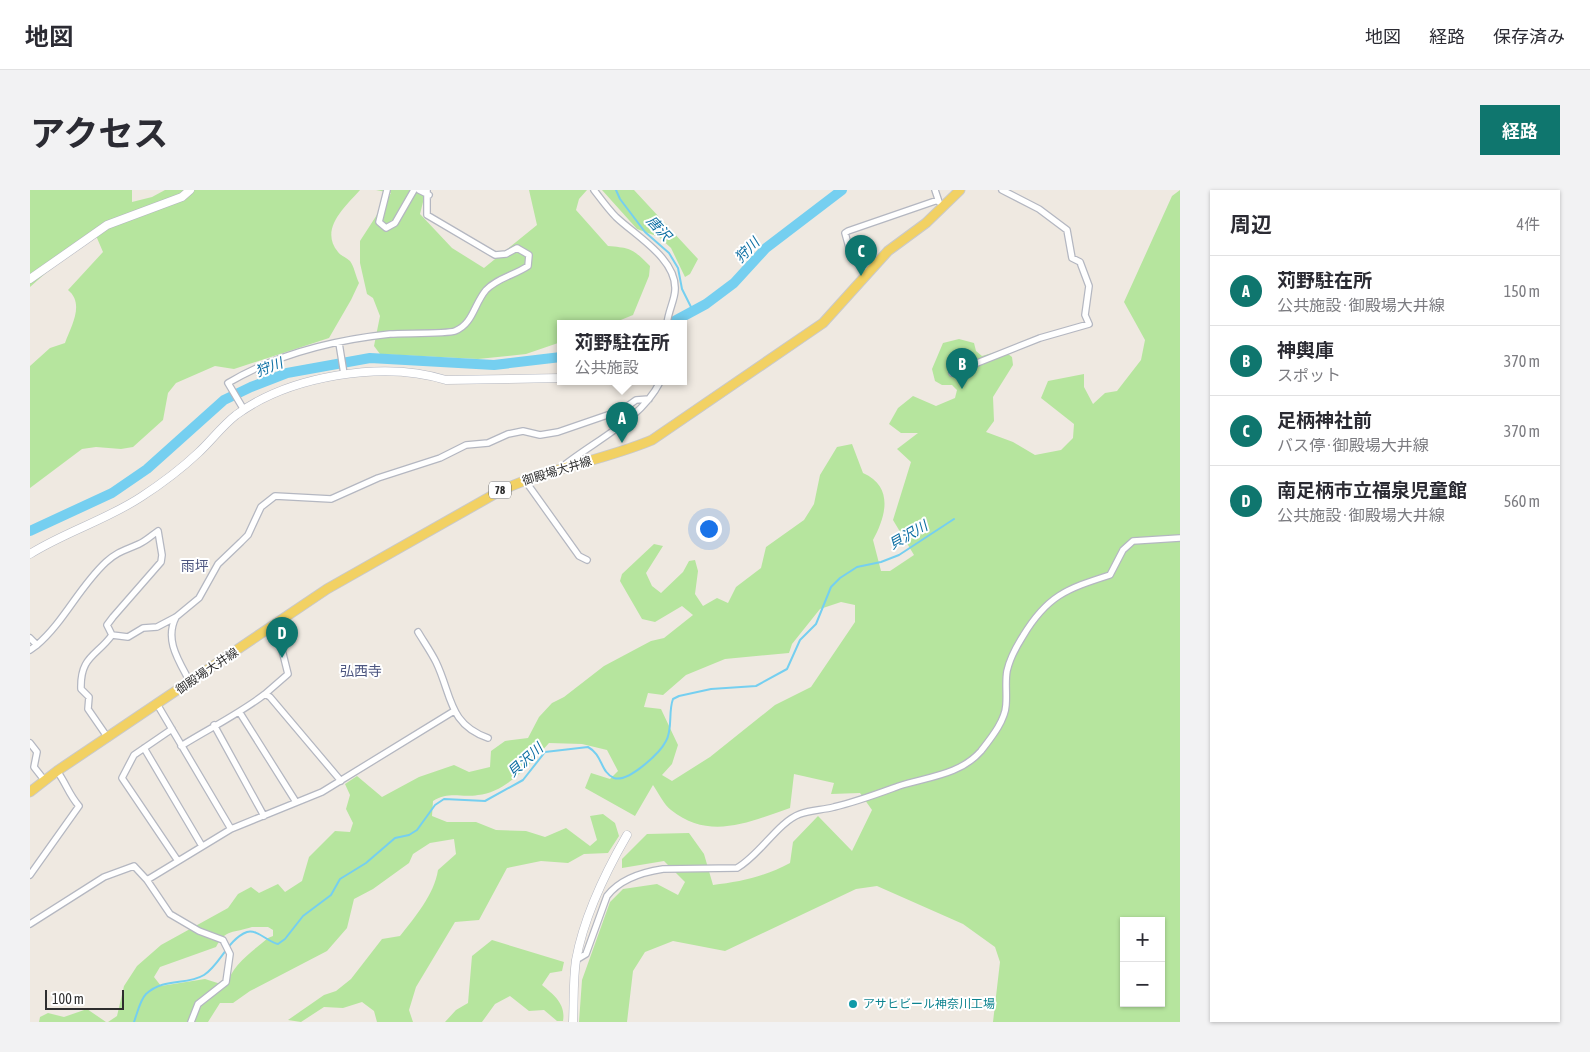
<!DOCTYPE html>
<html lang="ja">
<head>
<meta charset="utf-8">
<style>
	:root { --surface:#fff; --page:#f2f2f3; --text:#2b2b33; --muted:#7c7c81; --line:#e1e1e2; --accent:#0f766e }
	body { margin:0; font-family:"Asap Condensed","Noto Sans JP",sans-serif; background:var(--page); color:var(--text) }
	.controls { position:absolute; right:15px; bottom:15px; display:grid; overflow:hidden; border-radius:0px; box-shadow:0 1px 4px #0004 }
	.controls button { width:45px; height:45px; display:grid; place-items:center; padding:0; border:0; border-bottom:1px solid var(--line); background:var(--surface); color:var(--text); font:25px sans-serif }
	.scale { position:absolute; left:15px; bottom:12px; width:79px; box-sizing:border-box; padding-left:5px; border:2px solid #2e2e2e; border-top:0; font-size:14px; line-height:18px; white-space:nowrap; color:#2e2e2e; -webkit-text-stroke:4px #fff; paint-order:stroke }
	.you { position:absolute; left:678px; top:338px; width:18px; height:18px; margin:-12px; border:4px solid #fff; border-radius:50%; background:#1a73e8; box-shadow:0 0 0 8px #1a73e833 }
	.badge { display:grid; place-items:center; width:32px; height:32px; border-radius:50%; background:var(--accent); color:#fff; font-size:16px; font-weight:700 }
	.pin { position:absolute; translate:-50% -41px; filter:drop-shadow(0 1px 2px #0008) }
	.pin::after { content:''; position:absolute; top:26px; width:18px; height:15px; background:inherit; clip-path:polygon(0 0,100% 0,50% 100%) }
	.popup { position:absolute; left:527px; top:130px; width:130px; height:65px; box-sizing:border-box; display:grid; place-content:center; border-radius:0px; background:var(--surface); filter:drop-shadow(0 1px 4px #0005); font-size:16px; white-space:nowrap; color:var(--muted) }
	.popup b { font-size:19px; color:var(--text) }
	.popup::after { content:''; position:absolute; left:50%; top:100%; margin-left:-10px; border:10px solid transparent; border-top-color:var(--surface) }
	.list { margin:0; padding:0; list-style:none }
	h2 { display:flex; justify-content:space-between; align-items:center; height:65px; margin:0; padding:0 20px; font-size:21px }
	h2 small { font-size:16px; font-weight:400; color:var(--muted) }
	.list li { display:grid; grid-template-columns:32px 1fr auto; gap:15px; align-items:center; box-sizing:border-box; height:70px; padding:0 20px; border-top:1px solid var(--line) }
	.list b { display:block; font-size:19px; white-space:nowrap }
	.list p { margin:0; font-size:16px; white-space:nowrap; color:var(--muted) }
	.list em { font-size:16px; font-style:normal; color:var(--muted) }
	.map { position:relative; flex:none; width:1150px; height:832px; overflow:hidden; border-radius:0px }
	header { display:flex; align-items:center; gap:30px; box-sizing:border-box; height:70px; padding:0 25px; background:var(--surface); border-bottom:1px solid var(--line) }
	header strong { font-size:24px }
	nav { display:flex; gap:28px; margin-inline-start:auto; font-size:18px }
	.intro { display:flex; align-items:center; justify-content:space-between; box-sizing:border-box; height:120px; padding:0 30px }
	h1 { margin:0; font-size:35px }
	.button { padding:12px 22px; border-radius:0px; background:var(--accent); color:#fff; font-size:18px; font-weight:700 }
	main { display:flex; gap:30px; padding:0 30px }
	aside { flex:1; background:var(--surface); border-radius:0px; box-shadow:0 1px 4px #0004 }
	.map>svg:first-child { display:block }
	.green { fill:#b6e59e; fill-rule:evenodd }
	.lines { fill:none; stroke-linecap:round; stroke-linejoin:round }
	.stream { stroke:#75cff0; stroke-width:2 }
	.river { stroke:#75cff0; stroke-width:10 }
	.street-casing { stroke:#b4b7c1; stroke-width:8 }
	.secondary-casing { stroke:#b4b7c1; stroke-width:9 }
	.primary-casing { stroke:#c9c9c9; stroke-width:11 }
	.street { stroke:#fff; stroke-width:5.5 }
	.secondary { stroke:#fff; stroke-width:8 }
	.primary { stroke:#f2d163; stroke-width:9 }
	.culture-dot { fill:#0f9aa8; stroke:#fff; stroke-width:2 }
	.labels { text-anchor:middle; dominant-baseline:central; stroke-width:4; stroke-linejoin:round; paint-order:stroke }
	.shield { fill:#fff; stroke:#6d6d6d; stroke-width:1 }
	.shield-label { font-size:11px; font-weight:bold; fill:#2e2e2e }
	.street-label { font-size:12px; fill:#2e2e2e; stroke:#fff }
	.culture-label { font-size:12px; fill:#0d838f; stroke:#fff; text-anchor:start }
	.water-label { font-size:14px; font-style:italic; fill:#0d6fa3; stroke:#fff }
	.neighbourhood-label { font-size:14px; fill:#4d5680; stroke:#fff }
</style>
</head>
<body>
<header>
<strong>地図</strong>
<nav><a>地図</a><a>経路</a><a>保存済み</a></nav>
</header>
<div class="intro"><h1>アクセス</h1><a class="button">経路</a></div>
<main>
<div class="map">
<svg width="1150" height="832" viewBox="0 0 1150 832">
	<rect width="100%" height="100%" fill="#efe9e1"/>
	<path class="green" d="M0,0H102V12L122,7L135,0H330C315,17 289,39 308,62C311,66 316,67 320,71C324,76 326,87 329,93L321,110L299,148L204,179L185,176L146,193L138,203L133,230L103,257L91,259L66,257L52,259L0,298V176L20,158L35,153C41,136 55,114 38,100L73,62L67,48L61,43L0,97Z
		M346,0H396L390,24L422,58L454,78L507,35L499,0H557L549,9L546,20L578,56C602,58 603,59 620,76L619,86L603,125L581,134H531V152L496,164L448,169L350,164L344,156L350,126L343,108L337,104L330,73V51L361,3Z
		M572,0H604L668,69L660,84L655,87L641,58L629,47L607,39Z
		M1150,0V832H963L970,772L965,757L933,734L847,696L826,699L695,761L643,751L615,762L603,781L597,832H549L552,790L580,712L593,699L627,694L648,705L655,692L634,671L592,678V669L617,644L659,643L674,664L683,695C711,692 736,686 760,673L763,652L788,626L822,661L842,620L830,603L801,604L804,593L764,584L760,618C719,632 680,651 641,620C634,615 628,602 623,595L605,626L555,598L561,583L580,589L588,581L577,560L552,554L519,553C501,573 477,602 448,605C430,608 420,601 403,611L402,626L417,632H446L466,640L496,641L515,647L536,638L560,656L567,650L560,626L573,624L585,633L589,646L578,663L554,664L538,673L511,671L477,678L449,730L425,732L386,797L379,820L383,832H347L344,821L332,812L313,818L294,817L271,832L258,830L294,805L306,801L321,789L352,749L370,746C385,727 404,705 408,680L426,664L424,649L400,653L383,664L379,673L343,699L324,709L317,738L297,761L220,801L203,813H190L178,832H78L87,826L94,796L107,776L131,755L198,718L208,704L221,697L229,703L248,694L255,702L272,691L279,667L305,641L320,642L323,633L316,619L320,605L315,594L327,586L352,607L389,587L424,575L439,582L460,577L461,561L475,551L498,548L509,527L522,513L534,507L574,476L621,451L634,448L663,425L652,416L625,432L612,429L590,391L592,384L624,354L633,356L616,383L622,396L631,403L653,382L659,371L665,370L668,381L665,404L673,416L687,408L698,413L706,397L731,378L736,357L774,330L784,314L790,285L807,257L822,254L833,283C864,297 856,326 843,350L851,381H860L884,365L863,330L881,272L867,259L888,243H871L859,234L868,218L883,206L906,216L925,208L927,200L922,195H912L905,191L902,179L913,153L929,149L944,153L946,161L952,166L973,160L982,167L983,175L963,207L964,231L956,242L983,252L1005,265L1031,260L1043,248L1044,234L1011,208L1018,191L1054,184V197L1063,214L1075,203L1087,201L1111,170L1115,150L1094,112L1142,6ZM811,412L825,415V432L781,497L745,515L680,567L642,591L632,585L642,574L648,555L631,519L614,517L618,503L633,505L656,485L695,469L759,463L762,454L790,419ZM1094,731H1131V813H1094ZM222,737H238L243,740V746L238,748C222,762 201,775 197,796L175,789L131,796L124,787L130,777L186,757C195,739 204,743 222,737Z
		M462,750L534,772L532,781L520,783L512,795C524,805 536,814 533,831H527L514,820L499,821L480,806L465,814L452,832H415L426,820L438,813L442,766Z
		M57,819L76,832H9L10,827L18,823L34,827Z"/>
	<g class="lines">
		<path class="stream" d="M586,0L590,9L615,42L639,63L648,78L652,99L663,121
			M104,832C107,824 110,810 116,804C135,787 156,796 174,785C190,775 198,749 217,742C227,739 238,752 248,754L255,749L273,726L301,705L310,689L336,673L365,648L379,645L387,640L405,615L414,609L455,611L493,590L515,562L558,557C573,565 570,582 584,588C598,593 630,563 636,551C643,539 638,522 643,509L649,506L681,499L726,496L757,479L770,450L786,434L801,397L810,388L827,377L851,372L869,365L924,329"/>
		<path class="river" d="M639,134L676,114L704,93L736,58L812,0
			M0,341L82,303L117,279L194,210L221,197L257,183L340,168L464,175L531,167"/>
		<g class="street-casing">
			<path id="street" d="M357,0L349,32L356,38L365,33L384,0
				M389,0L399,5
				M564,0C571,9 578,19 586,27C606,46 647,69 645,100C645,109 638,122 637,134
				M905,0L909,12
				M838,83L822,68L815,43L818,41L908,10
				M309,153L314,184
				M922,183L1010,148L1059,134L1055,125L1059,96L1050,72L1042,68L1037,40L1009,19L972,0
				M214,220L198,193C247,164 304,150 360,144C373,143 417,144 425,141C443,134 444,114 456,100C467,88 485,85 498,76L499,65L487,58L476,64L465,65L397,25V0
				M532,277C564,251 611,230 630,192
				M494,289L549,366L557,370
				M146,427C134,450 149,471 160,492
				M388,442C394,452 401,462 406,472C422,505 418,534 458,548
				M82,445L98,447L113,438L127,437L146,427L169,408L188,374L211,352L218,345L231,317L245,306L301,309L348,288L410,268L436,255L458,253L478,244L493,241L510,245L528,242L592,220L606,210L619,209
				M0,448L7,455L0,460
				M7,455C34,432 49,397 76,372C88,361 96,360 109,354C116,351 122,345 128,341L132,365L131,372L83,427L77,435L82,445
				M235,504L258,484L250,452L240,438
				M127,514L201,639
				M210,523L266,612
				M184,535L234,626
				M142,539L104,565L92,588L148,671
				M78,548L58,519L59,507L51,499C50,466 67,466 82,445
				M0,553L7,562L4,577L15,591
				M151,556C180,538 209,524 235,504L240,507L311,591
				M114,558L172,656
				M0,685L49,616C39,605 36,593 27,581
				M117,690L201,639L292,602L424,521
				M0,734L74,687L104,676L117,690L140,724L169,741L193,750L200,764L196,792L168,814L161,832
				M546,770L556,764L577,706C590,689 613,682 633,679L707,678C730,665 748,632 770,624C781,620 793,620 804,617C826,612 847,604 869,596C897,587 930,585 951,561C961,548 975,531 976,515C977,503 975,492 977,481C980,468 986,457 993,446C1017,406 1036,399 1080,385L1093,360L1103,351L1150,348"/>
		</g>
		<g class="secondary-casing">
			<path id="secondary" d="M0,89L77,35L152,7L160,0
				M0,364C35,342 76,330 111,307C131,294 151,279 168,263C181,251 191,237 206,225C259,186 353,170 416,190L531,188
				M543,832C544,812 543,790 546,770C554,726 575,683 597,645"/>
		</g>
		<g class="primary-casing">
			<path id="primary" d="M0,602L27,581L297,399L470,301C519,278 572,271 622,250L793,133L858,61L896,33L930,0"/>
		</g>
		<use href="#street" class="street"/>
		<use href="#secondary" class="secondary"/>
		<use href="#primary" class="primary"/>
	</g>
	<circle class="culture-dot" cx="823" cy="814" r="5"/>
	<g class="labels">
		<rect class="shield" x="459" y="291.5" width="22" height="17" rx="4"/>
		<g class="shield-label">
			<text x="470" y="300">78</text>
		</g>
		<g class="street-label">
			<text transform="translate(527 281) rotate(-17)">御殿場大井線</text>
			<text transform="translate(177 481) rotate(-34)">御殿場大井線</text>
		</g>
		<g class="culture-label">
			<text x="833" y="814">アサヒビール神奈川工場</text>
		</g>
		<g class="water-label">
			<text transform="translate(629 38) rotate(47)">唐沢</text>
			<text transform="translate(717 60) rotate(-46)">狩川</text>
			<text transform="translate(239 177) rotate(-21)">狩川</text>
			<text transform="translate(878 345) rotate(-30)">貝沢川</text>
			<text transform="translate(495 570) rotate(-42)">貝沢川</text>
		</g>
		<g class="neighbourhood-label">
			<text x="165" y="376">雨坪</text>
			<text x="331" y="481">弘西寺</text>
		</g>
	</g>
</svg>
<div class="controls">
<button>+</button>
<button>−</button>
</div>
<div class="scale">100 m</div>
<div class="you"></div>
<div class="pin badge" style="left:592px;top:253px">A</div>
<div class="popup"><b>苅野駐在所</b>公共施設</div>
<div class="pin badge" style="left:932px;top:199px">B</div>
<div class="pin badge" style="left:831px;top:86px">C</div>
<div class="pin badge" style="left:252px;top:468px">D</div>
</div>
<aside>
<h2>周辺<small>4件</small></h2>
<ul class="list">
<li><span class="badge">A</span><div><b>苅野駐在所</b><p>公共施設 · 御殿場大井線</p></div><em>150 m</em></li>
<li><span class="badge">B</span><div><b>神輿庫</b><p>スポット</p></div><em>370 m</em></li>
<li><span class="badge">C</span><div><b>足柄神社前</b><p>バス停 · 御殿場大井線</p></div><em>370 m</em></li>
<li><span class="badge">D</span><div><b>南足柄市立福泉児童館</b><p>公共施設 · 御殿場大井線</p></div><em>560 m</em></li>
</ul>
</aside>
</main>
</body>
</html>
